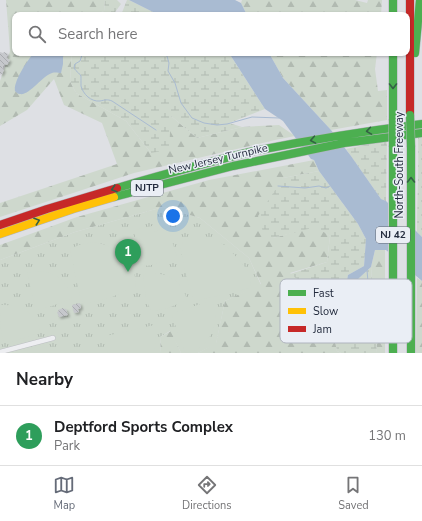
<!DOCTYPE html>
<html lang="en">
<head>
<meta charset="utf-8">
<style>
	:root { --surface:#fff; --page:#f2f2f2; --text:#202124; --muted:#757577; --line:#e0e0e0; --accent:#656b78 }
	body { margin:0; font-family:"Nunito Sans",sans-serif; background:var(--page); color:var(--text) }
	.you { position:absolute; left:173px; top:216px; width:14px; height:14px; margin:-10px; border:3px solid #fff; border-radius:50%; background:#1a73e8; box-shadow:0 0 0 6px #1a73e833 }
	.badge { display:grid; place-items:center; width:26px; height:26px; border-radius:50%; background:var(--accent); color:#fff; font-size:13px; font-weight:700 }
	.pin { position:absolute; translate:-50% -33px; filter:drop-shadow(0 1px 2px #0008) }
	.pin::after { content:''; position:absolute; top:21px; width:14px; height:12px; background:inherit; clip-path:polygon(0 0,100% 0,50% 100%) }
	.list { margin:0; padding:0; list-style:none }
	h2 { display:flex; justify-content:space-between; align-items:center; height:52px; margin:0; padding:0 16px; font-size:17px }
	h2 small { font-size:13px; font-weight:400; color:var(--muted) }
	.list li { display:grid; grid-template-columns:26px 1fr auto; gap:12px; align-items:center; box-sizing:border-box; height:60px; padding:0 16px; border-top:1px solid var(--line) }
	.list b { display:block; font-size:15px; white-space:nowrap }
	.list p { margin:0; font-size:13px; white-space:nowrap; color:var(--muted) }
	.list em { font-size:13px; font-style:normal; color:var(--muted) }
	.icon { flex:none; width:22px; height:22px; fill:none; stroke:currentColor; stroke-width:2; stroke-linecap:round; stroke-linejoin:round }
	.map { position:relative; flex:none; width:422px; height:353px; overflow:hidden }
	.search { position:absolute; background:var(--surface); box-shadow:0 1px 3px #0004; left:12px; right:12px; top:12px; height:44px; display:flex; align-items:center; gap:10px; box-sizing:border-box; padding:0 14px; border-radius:8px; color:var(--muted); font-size:15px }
	.sheet { height:112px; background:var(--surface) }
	nav { display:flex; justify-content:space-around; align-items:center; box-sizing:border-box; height:56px; border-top:1px solid var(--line); background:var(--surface); font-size:11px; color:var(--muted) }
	nav a { display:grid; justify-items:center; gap:2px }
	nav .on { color:var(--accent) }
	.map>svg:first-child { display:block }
	.grass { fill:url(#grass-tufts) }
	.forest { fill:url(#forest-firs) }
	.wetland { fill:url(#wetland-marsh) }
	.pitch { fill:#ced8cd }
	.water { fill:#a9bbd2 }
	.pier { fill:#dee0e4 }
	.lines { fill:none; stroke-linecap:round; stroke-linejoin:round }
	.stream { stroke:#a9bbd2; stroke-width:1 }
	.building { fill:url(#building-back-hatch); filter:url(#shadow) }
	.street-casing { stroke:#bcbec2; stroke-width:5.5 }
	.fast-casing { stroke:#b0b3b9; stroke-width:9 }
	.slow-casing { stroke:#b0b3b9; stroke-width:9 }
	.jam-casing { stroke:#b0b3b9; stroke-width:9 }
	.street { stroke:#edeef1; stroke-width:4.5 }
	.fast { stroke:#4caf50; stroke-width:8 }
	.slow { stroke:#ffc107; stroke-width:8 }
	.jam { stroke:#c62828; stroke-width:8 }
	.fast-bridge-casing { stroke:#b0b3b9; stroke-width:9; stroke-linecap:butt }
	.fast-bridge { stroke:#4caf50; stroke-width:8 }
	.oneway { stroke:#346045 }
	.labels { text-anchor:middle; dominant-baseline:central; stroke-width:3; stroke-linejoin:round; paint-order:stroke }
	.shield { fill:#eaeef5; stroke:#5f6675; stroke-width:1 }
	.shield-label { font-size:10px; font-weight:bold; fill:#242c3e }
	.street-label { font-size:11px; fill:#242c3e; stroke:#eaeef5 }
	.key { fill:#eaeef5; stroke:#afb4be; stroke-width:1 }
	.key-label { font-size:11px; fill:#242c3e }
</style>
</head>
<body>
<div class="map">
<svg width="422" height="353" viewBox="0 0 422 353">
	<defs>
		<pattern id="grass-tufts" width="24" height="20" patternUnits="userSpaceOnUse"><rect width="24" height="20" fill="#ced8cd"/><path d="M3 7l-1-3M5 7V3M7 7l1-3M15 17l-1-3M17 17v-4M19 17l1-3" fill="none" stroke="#b1bab1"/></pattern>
		<pattern id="forest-firs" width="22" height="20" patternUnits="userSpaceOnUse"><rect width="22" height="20" fill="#ced8cd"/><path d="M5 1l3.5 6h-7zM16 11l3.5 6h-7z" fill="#b1bab1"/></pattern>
		<pattern id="wetland-marsh" width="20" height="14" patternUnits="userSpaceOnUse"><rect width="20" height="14" fill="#ced8cd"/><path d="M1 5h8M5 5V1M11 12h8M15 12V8" fill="none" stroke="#b1bab1"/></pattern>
		<pattern id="building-back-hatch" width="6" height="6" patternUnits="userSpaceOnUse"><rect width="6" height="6" fill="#c6c8cc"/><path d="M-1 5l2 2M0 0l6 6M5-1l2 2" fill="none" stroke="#aaacb0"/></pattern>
		<filter id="shadow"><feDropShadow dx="2" dy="2" stdDeviation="1" flood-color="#0004"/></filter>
	</defs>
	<rect width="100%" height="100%" fill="#dee0e4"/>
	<path class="grass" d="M163,207L200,218L249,258L261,285L225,301L216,344L198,353H181L170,331L160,337L161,353H0V260L75,232Z"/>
	<path class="forest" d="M6,0H105L104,11L94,15H15V53H72L70,81L76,93L126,121L151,153L171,116L197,138L242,127L279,125L295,136L275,140L134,173L0,217V203L117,164L102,123L64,105L54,79L27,110L0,126V81L10,51Z
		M242,0H355L367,3L368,0H382L381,15H247L241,3Z
		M269,53H377L375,69L378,91L387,90V120L331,130L283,78Z
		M314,160L319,171L283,178L273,238L316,226L330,236L327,262L290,273L305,284L311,305L333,332L337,351L341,353H198L216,343L225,301L261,284L249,258L200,218L163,207L75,232L0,260V245L77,217L209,180Z
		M375,250H385V353H377L371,267Z
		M417,278L422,281V353H416Z
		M171,331L181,353H161L160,337Z"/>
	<path class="wetland" d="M105,0H117L121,4L113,15H94L104,11Z
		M127,0H129L159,15H121Z
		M72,53H229L265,109L229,123L242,127L197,138L171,116L169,150L151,153L126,121L76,93L70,81Z
		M422,137V237L417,232C417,201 419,169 418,138Z
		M387,140L386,201L381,199L346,149Z
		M319,171L358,224L366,239L364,266L348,275L342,311L358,279L371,267L377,353H341L337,351L333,332L311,305L305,284L290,274L327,262L330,236L316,227L273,238L264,235L258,216L283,178Z"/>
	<path class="pitch" d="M152,226L153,232L168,228L177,257L176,259L162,263L161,257V262C155,264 147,268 141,264L134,232L135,230Z
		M195,237C201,237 208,236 213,238C223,241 244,264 249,273C251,277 251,283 250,288L200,300C198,300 197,301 194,299C191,296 180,253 181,247C182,239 189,238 195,237Z
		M92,242C110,244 127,253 134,270C135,275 135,281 136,286L110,298L86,304L83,302L80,297L70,249L79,245Z
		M38,271C57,273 66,280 72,298L52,306L38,310L35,307L27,273Z
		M147,273C167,272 182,280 187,300C177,304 163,312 151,310C145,301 144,285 143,274Z
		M212,300C213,304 215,308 215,312C217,325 211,338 202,346C196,350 192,353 185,353L172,316L174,313Z
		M1,305C23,305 34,312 41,332L9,343C7,343 5,344 4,341C0,334 0,314 0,306Z
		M154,325L156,339L154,353H108L104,340L106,336Z"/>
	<path class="water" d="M129,0H235L241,3L247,15H159Z
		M34,53H63V64L61,73C59,73 55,72 52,73C42,76 29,96 20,94C18,94 16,92 15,91C13,82 28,59 34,53Z
		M229,53H269L283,78L331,130L351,156L381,199L386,201L422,237V281L386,250H375L371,267L358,279L341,313L348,275L364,266L366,239L358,224L319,171L314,160L311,159L283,121L265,109Z"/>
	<path class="pier" d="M388,201L415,228V279L388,254Z"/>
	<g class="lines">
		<path class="stream" d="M86,53L82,55L80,61L75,64C72,70 78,71 81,76C81,79 81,82 81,86C83,94 91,102 100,101C105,100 107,99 112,101L156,130
			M166,53L169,63L168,71L175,83L181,103L192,118L204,123L217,125L227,124L252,117L279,118
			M278,186L305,188L319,186L326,188L330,186
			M367,270L371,317"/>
	</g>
	<path class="building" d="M0,52L3,53L4,52L8,54L6,58L10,60L7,65L4,64L2,68L4,70L1,75L0,74Z
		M80,303L81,308L78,309L79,312L74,313L72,305Z
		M63,308L64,309H66L68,315L59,317L57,312L59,311L58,310Z"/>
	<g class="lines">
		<g class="street-casing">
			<path id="street" d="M0,352L53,338"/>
		</g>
		<g class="fast-casing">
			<path id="fast" d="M393,0V15
				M393,53V119
				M415,53L420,0
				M393,147V353
				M411,147V353
				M117,188C162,175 208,162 254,151C310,140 366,131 422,124
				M114,197L233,166L344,143L422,133"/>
		</g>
		<g class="slow-casing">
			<path id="slow" d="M0,234L73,209L114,197"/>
		</g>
		<g class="jam-casing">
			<path id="jam" d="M410,0V115
				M0,225L47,209L117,188"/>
		</g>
		<use href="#street" class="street"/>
		<use href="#fast" class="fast"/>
		<use href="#slow" class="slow"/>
		<use href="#jam" class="jam"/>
		<g class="fast-bridge-casing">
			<path id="fast-bridge" d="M410,115L411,147
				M393,119V147"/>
		</g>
		<use href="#fast-bridge" class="fast-bridge"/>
	</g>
	<defs><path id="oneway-chevron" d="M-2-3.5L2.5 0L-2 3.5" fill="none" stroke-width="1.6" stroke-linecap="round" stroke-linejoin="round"/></defs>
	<g class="oneway">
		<use href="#oneway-chevron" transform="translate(393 86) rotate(90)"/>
		<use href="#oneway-chevron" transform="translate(369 131) rotate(171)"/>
		<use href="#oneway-chevron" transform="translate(313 140) rotate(170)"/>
		<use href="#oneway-chevron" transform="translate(411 180) rotate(-90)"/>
		<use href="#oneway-chevron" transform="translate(114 189) rotate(163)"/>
		<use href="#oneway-chevron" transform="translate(37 221) rotate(-19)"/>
	</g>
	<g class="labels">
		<g class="shield">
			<rect x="131" y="180" width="32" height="16" rx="3"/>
			<rect x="376" y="227" width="34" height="16" rx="3"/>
		</g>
		<g class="shield-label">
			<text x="147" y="188">NJTP</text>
			<text x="393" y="235">NJ 42</text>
		</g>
		<g class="street-label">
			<text transform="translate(218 159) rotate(-13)">New Jersey Turnpike</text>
			<text transform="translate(399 165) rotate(-90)">North-South Freeway</text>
		</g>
	</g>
	<rect x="280" y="279" width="132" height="64" rx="6" class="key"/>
	<rect x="288" y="290" width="18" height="6" fill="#4caf50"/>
	<rect x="288" y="308" width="18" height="6" fill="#ffc107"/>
	<rect x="288" y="326" width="18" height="6" fill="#c62828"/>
	<g class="key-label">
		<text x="313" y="297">Fast</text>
		<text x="313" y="315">Slow</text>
		<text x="313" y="333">Jam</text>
	</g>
</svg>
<div class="you"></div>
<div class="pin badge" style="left:128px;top:272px;background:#2e9e5b">1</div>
<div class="search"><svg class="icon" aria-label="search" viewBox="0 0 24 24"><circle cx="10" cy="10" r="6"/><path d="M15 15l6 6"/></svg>Search here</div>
</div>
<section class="sheet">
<h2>Nearby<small></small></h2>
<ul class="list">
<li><span class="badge" style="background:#2e9e5b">1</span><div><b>Deptford Sports Complex</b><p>Park</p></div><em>130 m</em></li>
</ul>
</section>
<nav>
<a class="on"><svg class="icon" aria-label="map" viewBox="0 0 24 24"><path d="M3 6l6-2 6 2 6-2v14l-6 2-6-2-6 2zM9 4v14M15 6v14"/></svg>Map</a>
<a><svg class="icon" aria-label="directions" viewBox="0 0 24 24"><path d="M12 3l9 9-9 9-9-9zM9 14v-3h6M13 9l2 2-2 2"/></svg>Directions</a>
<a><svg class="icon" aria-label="saved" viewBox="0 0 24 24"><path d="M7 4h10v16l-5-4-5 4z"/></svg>Saved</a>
</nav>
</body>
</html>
